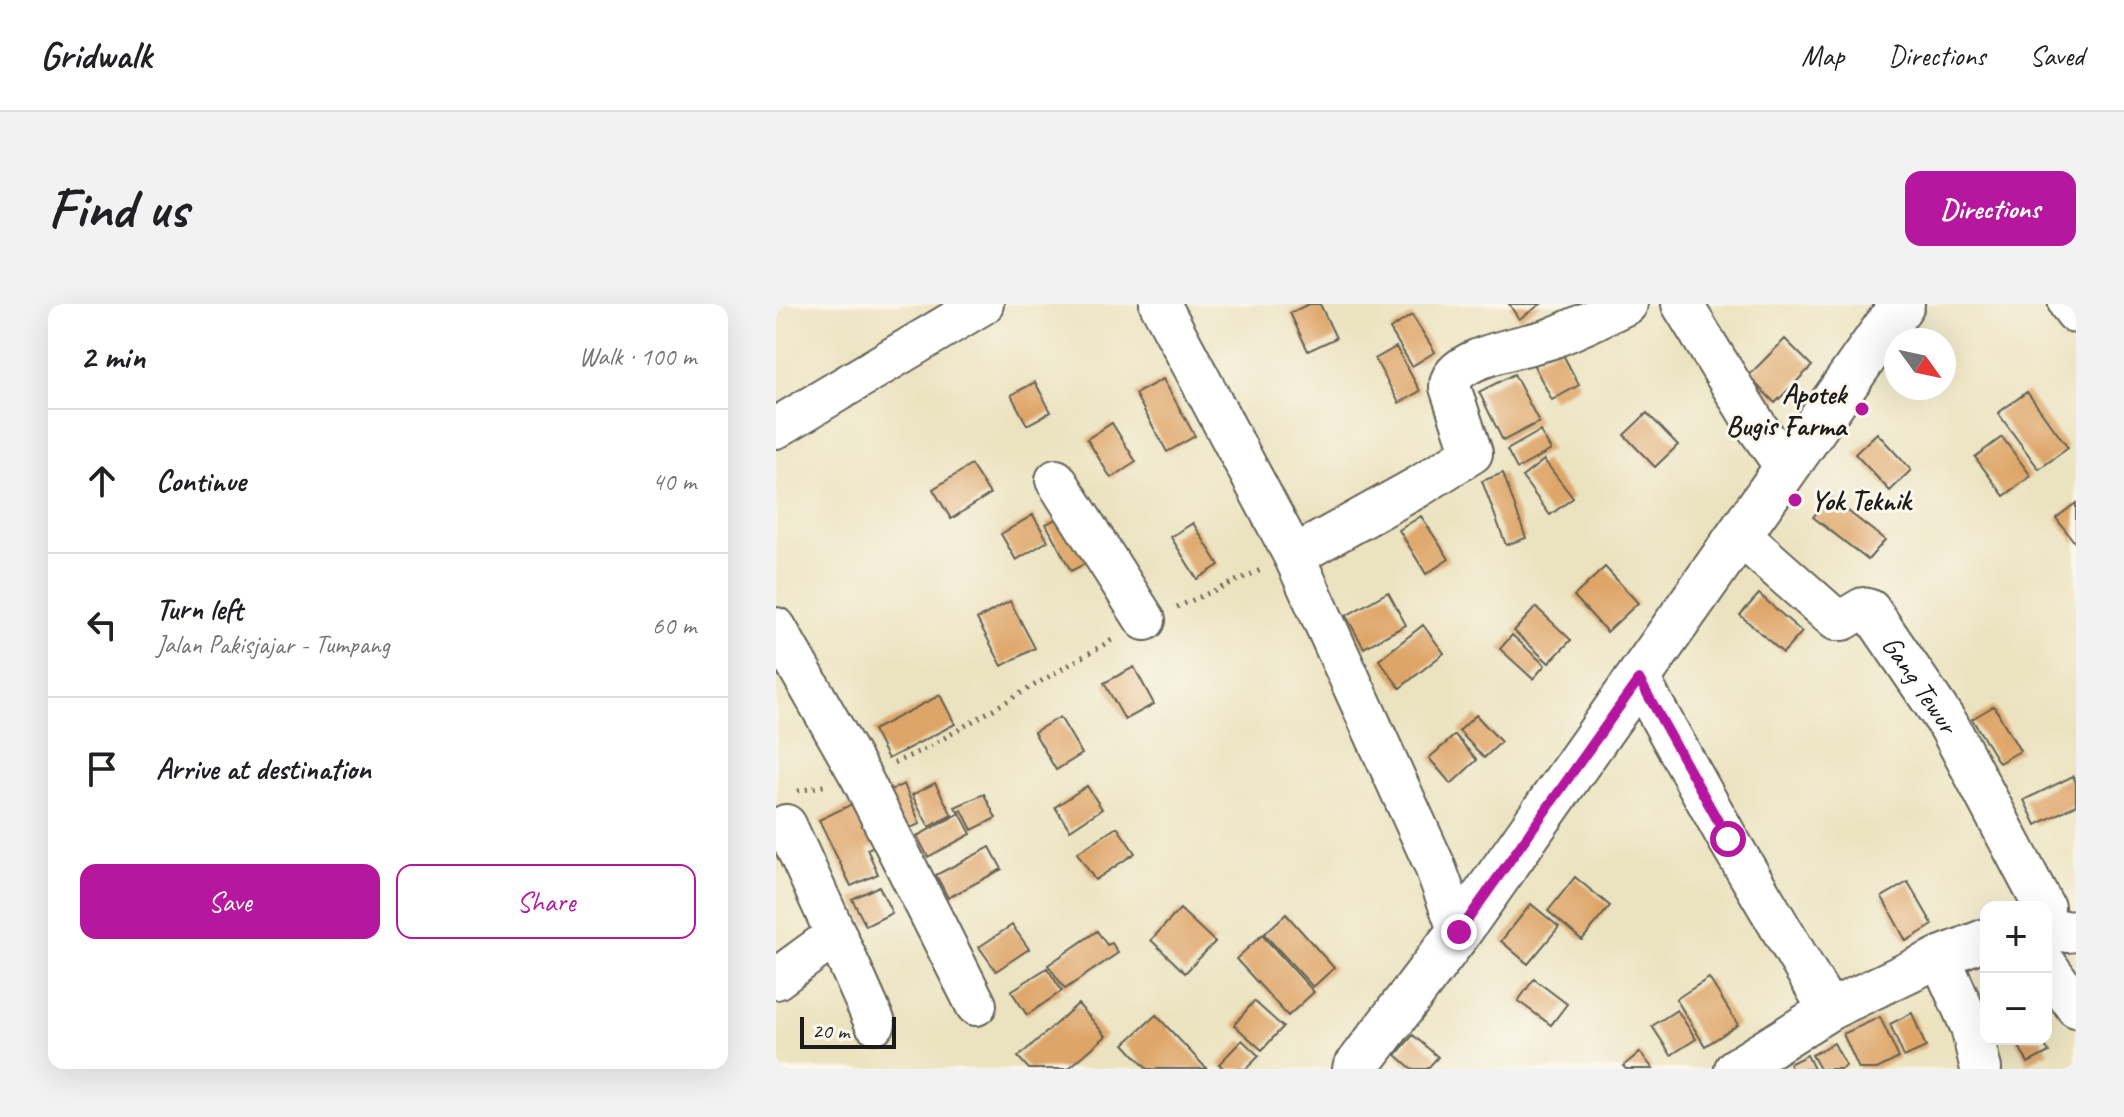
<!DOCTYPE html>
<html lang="en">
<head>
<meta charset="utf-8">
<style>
	:root { --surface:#fff; --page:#f2f2f2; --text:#202124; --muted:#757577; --line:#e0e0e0; --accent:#b5179e }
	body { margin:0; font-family:Caveat,sans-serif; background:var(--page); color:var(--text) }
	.controls { position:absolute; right:24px; bottom:24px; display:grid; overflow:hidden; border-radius:16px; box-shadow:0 8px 32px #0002 }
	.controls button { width:72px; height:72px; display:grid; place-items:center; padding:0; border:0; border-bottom:2px solid var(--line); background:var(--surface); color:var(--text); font:40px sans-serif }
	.compass { position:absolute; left:1108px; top:24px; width:72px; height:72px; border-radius:50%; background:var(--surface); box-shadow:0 8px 32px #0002; rotate:123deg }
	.scale { position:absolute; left:24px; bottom:20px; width:96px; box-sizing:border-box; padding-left:8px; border:4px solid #1c1c1c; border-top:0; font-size:22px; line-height:28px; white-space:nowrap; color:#1c1c1c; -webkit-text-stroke:6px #fbf7ec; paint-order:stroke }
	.stop { position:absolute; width:24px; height:24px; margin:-18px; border:6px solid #b5179e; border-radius:50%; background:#fff }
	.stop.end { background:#b5179e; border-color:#fff; box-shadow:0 2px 8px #0008 }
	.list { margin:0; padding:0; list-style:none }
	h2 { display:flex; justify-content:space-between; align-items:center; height:104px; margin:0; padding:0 32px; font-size:34px }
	h2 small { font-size:26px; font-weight:400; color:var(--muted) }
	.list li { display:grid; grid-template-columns:52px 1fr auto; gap:24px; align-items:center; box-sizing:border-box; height:144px; padding:0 32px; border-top:2px solid var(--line) }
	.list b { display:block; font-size:30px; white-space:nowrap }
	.list p { margin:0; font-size:26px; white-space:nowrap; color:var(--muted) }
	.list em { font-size:26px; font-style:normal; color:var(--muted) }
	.actions { display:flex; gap:16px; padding:24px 32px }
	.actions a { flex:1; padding:18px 0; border:2px solid var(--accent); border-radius:16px; text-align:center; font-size:28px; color:var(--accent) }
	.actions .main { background:var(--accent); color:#fff }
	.icon { flex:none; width:44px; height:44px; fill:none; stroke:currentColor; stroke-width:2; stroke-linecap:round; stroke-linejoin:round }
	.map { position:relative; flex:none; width:1300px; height:765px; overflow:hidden; border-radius:16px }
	header { display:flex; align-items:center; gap:48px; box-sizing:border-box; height:112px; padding:0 40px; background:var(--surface); border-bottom:2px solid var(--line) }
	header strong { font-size:38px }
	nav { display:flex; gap:44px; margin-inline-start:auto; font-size:28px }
	.intro { display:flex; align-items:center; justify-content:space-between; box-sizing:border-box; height:192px; padding:0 48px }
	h1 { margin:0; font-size:56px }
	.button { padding:20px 36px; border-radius:16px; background:var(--accent); color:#fff; font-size:28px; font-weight:700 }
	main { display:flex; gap:48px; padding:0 48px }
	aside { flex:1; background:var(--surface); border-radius:16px; box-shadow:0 8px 32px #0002 }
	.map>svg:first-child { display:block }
	.building { fill:#dea568 }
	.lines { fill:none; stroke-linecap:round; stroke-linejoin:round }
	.minor-casing { stroke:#646255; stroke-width:44 }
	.major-casing { stroke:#646255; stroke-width:48 }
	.path { stroke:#646255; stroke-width:5; stroke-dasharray:2 6; stroke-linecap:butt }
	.minor { stroke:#fff; stroke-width:40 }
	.major { stroke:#fff; stroke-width:44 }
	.route { stroke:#b5179e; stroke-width:10 }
	.poi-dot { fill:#b5179e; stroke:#fbf7ec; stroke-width:3 }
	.labels { text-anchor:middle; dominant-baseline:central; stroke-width:6; stroke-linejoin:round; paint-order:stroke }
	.poi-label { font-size:28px; font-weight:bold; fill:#1c1c1c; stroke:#fbf7ec; text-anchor:end }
	.street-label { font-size:28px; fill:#1c1c1c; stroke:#fbf7ec }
</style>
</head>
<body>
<header>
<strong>Gridwalk</strong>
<nav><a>Map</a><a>Directions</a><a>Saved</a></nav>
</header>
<div class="intro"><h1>Find us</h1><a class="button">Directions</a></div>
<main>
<aside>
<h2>2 min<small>Walk · 100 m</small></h2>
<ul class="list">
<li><svg class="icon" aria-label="ahead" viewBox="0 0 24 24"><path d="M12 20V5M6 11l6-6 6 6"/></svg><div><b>Continue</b></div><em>40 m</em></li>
<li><svg class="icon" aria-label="left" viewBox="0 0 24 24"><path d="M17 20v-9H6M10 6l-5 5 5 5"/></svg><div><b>Turn left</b><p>Jalan Pakisjajar - Tumpang</p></div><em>60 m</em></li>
<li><svg class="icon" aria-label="arrive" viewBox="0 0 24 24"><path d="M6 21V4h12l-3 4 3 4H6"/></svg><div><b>Arrive at destination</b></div></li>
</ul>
<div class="actions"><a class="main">Save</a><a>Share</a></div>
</aside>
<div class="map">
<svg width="1300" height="765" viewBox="0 0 1300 765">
	<rect width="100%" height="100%" fill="#fbf7ec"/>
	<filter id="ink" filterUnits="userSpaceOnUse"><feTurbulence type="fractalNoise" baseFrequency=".0125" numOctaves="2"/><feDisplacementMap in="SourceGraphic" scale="16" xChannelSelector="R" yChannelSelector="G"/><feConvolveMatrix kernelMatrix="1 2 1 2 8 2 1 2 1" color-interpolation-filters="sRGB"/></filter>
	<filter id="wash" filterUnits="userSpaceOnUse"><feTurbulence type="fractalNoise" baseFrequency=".006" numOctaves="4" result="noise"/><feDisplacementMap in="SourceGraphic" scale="32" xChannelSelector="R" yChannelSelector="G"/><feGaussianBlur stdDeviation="1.8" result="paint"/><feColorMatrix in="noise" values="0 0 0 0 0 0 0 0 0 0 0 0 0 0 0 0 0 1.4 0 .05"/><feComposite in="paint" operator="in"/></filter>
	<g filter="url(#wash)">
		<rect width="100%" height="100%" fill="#ebe3c0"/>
		<g id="blocks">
			<path class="building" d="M533,0H544L560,34L532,47L514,9Z
				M733,0H765L743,15Z
				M636,11L659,48L636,62L614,25Z
				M1009,35L1036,62L999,99L972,72Z
				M620,43L644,87L623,99L599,55Z
				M783,43L803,81L776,96L756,58Z
				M738,70L763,118L727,137L703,88Z
				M387,75L419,132L391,148L359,90Z
				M259,78L275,108L251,121L235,91Z
				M1251,88L1292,144L1263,165L1222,109Z
				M871,109L902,141L879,163L848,131Z
				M336,119L360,158L335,174L311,135Z
				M764,127L775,146L741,165L731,146Z
				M1101,129L1135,166L1114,187L1079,150Z
				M1226,133L1255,172L1228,192L1199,153Z
				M768,156L797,194L774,211L746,173Z
				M195,161L214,190L175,215L157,185Z
				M727,169L750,234L730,241L706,177Z
				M1054,193L1109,236L1092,256L1037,213Z
				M1300,199V240L1280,214Z
				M293,208L318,255L295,267L270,220Z
				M257,211L272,237L240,256L225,230Z
				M645,212L673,255L650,270L623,226Z
				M417,219L443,261L421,275L395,233Z
				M829,263L862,299L831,328L798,292Z
				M612,288L630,321L588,344L570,312Z
				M983,290L1026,328L1007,349L964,311Z
				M234,297L259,344L226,362L201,315Z
				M760,303L795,336L773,359L738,327Z
				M647,321L668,349L624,384L603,356Z
				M736,331L769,361L757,375L724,345Z
				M358,363L378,400L349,416L328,379Z
				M164,391L179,420L112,455L97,426Z
				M1218,402L1244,447L1223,459L1196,415Z
				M700,411L725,438L708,454L683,427Z
				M284,413L306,450L280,466L258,428Z
				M679,431L701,456L675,480L653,454Z
				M1297,472L1300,478V501L1260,521L1248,496Z
				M159,479L176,511L153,523L136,491Z
				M128,480L144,520L119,530L103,491Z
				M311,482L326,505L294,526L279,503Z
				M208,490L220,514L196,526L186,506L182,508L179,503Z
				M78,499L99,542L91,545L102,570L75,582L43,516Z
				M184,509L195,530L152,553L141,532Z
				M341,523L359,549L319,576L301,549Z
				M214,543L226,565L172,594L160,571Z
				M799,573L834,602L806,636L772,607Z
				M1132,578L1157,621L1130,637L1106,593Z
				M103,582L116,609L90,622L76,595Z
				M755,600L783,623L752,660L725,637Z
				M404,605L439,638L409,669L375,636Z
				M510,610L558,664L537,683L488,630Z
				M236,621L253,645L220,667L203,643Z
				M321,627L331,641L336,639L342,649L289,685L272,661Z
				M486,631L538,688L512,712L460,655Z
				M271,664L286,687L251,711L235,687Z
				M933,674L962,721L929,742L900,695Z
				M758,675L791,700L775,721L742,697Z
				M478,697L507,723L486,746L458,721Z
				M302,700L330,732L292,765H253L242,753Z
				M901,706L920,735L895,751L876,722Z
				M1136,709L1150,743L1128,753L1114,720Z
				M380,711L431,765H371L348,740Z
				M1104,713L1123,754L1101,765H1083L1067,730Z
				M637,731L662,753L651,765H636L620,751Z
				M1239,735H1265L1273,748L1252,759Z
				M466,736L483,752L470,765H448L443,760Z
				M1058,739L1070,762L1065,765H1044L1036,751Z
				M864,748L877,765H850L847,762Z
				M1031,751L1038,765H1016L1013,760Z"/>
		</g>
	</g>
	<g filter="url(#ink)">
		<use href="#blocks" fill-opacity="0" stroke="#646255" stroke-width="2"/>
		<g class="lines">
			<g class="minor-casing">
				<g id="minor">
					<path d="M384,0L518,252L658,560L683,628"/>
					<path d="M906,0L981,123L1010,164"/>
					<path d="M1293,0L1300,9"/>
					<path d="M0,124L207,0"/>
					<path d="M280,176L369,316"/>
					<path id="s1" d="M965,232L1060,316H1067L1087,304L1094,306L1173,422L1268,603"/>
					<path d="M518,252L642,183L696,149L674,83C673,52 753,43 776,34C801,24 826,12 851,0"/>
					<path d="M0,324L85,473L200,701"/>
					<path d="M863,375L952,535L1053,706"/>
					<path d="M1270,622L1291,628L1300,627"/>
					<path d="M60,631L99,719"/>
					<path d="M1164,653L1195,723L1205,765"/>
					<path d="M1270,660L1300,703"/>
					<path d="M0,675L60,631L10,521"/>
					<path d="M959,765L1053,706L1164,653L1210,635"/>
				</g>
			</g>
			<g class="major-casing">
				<path id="major" d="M579,765L683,628L1126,0"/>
			</g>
			<path class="path" d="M401,303L487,265
				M118,459L151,444L339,334
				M22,487L52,481"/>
			<use href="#minor" class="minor"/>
			<use href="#major" class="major"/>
		</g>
	</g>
	<g class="lines" filter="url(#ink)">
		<path class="route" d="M683,628L863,375L952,535"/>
	</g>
	<g class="poi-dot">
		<circle cx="1086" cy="105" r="8"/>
		<circle cx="1019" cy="196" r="8"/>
	</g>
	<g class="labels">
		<g class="poi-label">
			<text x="1070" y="89">Apotek<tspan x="1070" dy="32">Bugis Farma</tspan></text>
			<text x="1035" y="196" text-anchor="start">Yok Teknik</text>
		</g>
		<g class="street-label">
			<text stroke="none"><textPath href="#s1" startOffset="254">Gang Tewur</textPath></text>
		</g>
	</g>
</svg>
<div class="controls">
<button>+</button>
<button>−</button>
</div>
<svg class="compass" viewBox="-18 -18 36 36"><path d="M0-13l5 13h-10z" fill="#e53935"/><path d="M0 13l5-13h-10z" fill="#757577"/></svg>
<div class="scale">20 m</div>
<div class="stop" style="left:952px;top:535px"></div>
<div class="stop end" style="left:683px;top:628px"></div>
</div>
</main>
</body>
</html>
